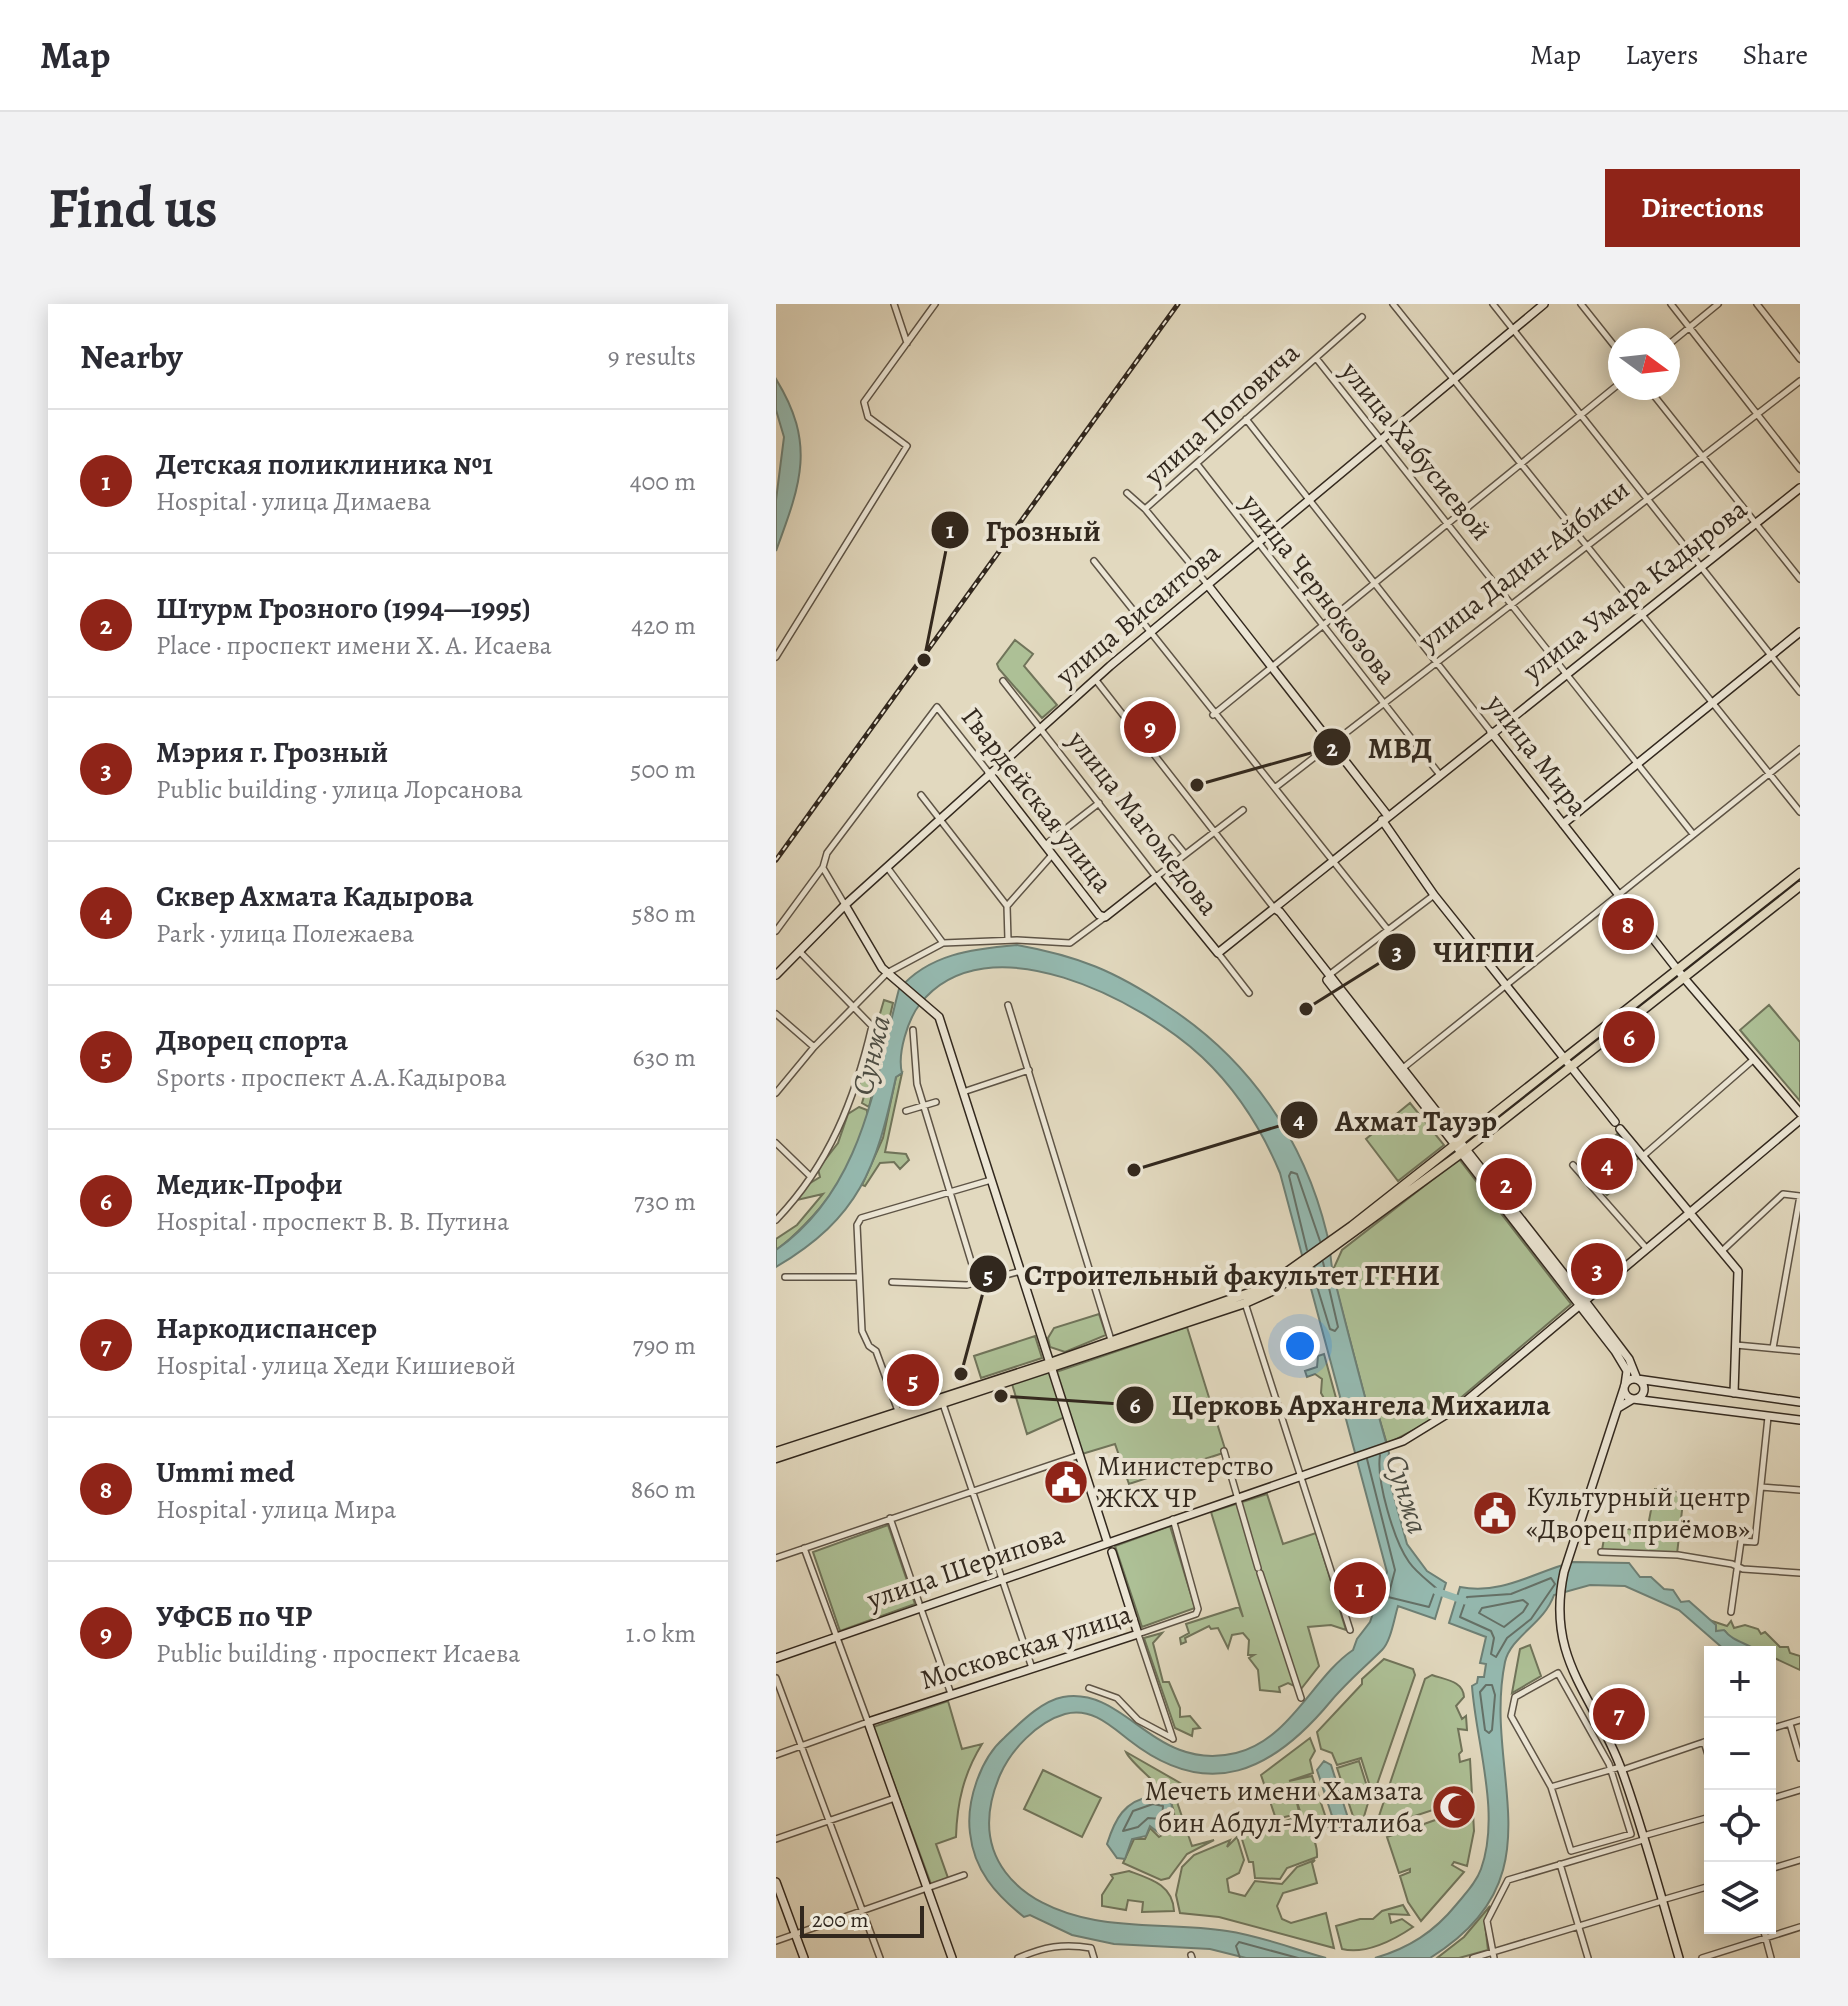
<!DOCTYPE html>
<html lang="en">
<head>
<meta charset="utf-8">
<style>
	:root { --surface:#fff; --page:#f2f2f3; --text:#2b2b33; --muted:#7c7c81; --line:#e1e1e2; --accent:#8f2418 }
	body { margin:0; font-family:Alegreya,serif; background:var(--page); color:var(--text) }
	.controls { position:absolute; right:24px; bottom:24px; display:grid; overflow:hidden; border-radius:0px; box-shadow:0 4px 20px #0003 }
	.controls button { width:72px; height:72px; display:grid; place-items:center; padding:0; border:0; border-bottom:2px solid var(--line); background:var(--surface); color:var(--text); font:40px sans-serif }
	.compass { position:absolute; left:832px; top:24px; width:72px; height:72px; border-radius:50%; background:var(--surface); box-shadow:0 4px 20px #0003; rotate:105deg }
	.scale { position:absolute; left:24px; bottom:20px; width:124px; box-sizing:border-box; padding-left:8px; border:4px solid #32281e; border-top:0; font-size:22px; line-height:28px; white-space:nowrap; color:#32281e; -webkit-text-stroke:6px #ece6d5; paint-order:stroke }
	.you { position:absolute; left:524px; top:1042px; width:28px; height:28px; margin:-20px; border:6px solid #fff; border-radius:50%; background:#1a73e8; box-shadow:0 0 0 12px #1a73e833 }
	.badge { display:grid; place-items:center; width:52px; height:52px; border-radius:50%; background:var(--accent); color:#fff; font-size:26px; font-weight:700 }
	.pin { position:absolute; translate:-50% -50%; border:4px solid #fff; box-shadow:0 2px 8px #0006 }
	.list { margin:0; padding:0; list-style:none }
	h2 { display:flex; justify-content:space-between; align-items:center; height:104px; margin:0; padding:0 32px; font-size:34px }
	h2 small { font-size:26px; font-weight:400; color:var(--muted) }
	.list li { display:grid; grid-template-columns:52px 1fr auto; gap:24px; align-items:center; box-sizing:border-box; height:144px; padding:0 32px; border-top:2px solid var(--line) }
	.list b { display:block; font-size:30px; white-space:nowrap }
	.list p { margin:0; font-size:26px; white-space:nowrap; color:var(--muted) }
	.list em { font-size:26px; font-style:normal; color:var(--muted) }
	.icon { flex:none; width:44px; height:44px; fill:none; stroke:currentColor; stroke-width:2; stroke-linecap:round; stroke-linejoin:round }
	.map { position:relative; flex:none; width:1024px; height:1654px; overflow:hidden; border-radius:0px }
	header { display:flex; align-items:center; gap:48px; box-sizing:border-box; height:112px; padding:0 40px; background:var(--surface); border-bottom:2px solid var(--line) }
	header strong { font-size:38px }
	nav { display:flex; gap:44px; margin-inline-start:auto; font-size:28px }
	.intro { display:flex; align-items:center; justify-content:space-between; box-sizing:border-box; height:192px; padding:0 48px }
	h1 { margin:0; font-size:56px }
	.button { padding:20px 36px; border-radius:0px; background:var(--accent); color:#fff; font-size:28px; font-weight:700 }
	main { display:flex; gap:48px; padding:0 48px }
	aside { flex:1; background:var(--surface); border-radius:0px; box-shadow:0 4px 20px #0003 }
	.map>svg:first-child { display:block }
	.green { fill:#adc096; stroke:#70745a; stroke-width:2 }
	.water { fill:#95bab1; stroke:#6d8076; stroke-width:2 }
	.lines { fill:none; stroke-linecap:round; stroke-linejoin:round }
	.shore { stroke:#647168; stroke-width:2 }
	.river { stroke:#95bab1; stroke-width:7 }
	.street-casing { stroke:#5e5446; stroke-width:8 }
	.secondary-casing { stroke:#32281e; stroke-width:10 }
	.primary-casing { stroke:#32281e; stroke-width:11 }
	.street { stroke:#ece6d5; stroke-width:5 }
	.secondary { stroke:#ece6d5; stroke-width:7 }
	.primary { stroke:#e2d9bf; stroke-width:8 }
	.rail-casing { stroke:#32281e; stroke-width:5 }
	.rail { stroke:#ece6d5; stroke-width:2; stroke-dasharray:6; stroke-linecap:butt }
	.labels { text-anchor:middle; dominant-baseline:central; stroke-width:8; stroke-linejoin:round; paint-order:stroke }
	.street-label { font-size:28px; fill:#32281e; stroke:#ece6d5 }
	.poi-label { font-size:28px; fill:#32281e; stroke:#ece6d5; text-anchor:start }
	.water-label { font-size:30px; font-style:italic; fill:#4b4c43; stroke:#ece6d5 }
	.leader { fill:none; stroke:#32281e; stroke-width:3 }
	.callout-dot { fill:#32281e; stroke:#ece6d5; stroke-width:3 }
	.mark-label { font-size:24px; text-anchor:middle; font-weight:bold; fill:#fff }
	.callout-label { font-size:30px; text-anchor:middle; font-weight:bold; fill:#32281e; stroke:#ece6d5; stroke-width:8; stroke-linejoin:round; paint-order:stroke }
</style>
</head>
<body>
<header>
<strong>Map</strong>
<nav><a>Map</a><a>Layers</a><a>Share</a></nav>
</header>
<div class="intro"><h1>Find us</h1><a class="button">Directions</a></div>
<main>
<aside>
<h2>Nearby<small>9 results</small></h2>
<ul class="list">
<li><span class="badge">1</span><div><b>Детская поликлиника №1</b><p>Hospital · улица Димаева</p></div><em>400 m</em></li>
<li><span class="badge">2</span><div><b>Штурм Грозного (1994—1995)</b><p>Place · проспект имени Х. А. Исаева</p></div><em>420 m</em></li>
<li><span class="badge">3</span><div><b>Мэрия г. Грозный</b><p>Public building · улица Лорсанова</p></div><em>500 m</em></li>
<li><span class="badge">4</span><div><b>Сквер Ахмата Кадырова</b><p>Park · улица Полежаева</p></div><em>580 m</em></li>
<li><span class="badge">5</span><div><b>Дворец спорта</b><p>Sports · проспект А.А.Кадырова</p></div><em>630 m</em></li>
<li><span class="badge">6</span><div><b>Медик-Профи</b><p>Hospital · проспект В. В. Путина</p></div><em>730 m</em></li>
<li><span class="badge">7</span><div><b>Наркодиспансер</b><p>Hospital · улица Хеди Кишиевой</p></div><em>790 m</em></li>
<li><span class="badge">8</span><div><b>Ummi med</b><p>Hospital · улица Мира</p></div><em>860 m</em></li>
<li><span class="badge">9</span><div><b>УФСБ по ЧР</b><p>Public building · проспект Исаева</p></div><em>1.0 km</em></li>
</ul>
</aside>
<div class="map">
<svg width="1024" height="1654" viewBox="0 0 1024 1654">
	<rect width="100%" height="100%" fill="#e2d9bf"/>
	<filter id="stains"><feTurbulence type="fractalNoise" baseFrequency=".0025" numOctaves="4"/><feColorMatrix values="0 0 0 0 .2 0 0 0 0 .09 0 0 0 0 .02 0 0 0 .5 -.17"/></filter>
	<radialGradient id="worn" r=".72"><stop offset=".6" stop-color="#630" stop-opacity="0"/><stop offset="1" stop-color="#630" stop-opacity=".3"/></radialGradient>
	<path class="green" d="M239,336L257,350L248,362L281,401L266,414L223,365L221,360Z
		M108,696L117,699L93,803L86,799L89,789L82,785Z
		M993,701L1024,738V797L964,726Z
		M126,769L109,848L130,850L133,856L124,865L118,858L104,859L89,882L86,881L107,834L120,773Z
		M634,799L668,841L622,877L590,835Z
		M83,803L91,806C95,850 34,922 0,946V935L21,921L47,890L21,896L31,881L44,873L42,865L62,839L72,810Z
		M841,830L865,852L853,862L859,868L831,891L806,862Z
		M683,855L795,1000L661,1114L611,1140L601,1107L593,1109L556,968L566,946Z
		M323,1010L330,1031L289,1048L274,1043L272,1034L278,1024Z
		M411,1023L450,1148L353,1180L339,1140L306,1150L280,1068Z
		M259,1032L266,1054L205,1074L198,1052Z
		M548,1050L563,1105L555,1107L545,1089L546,1075L539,1070L531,1073L529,1067L541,1063L542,1052Z
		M274,1067L289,1113L251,1130L236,1080Z
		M879,1185L908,1189L901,1250L826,1246L830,1223L871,1227Z
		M491,1190L507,1240L540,1229L570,1326L555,1321L532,1323L543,1362L525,1385L512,1379L503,1383L504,1388L484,1386L482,1366L473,1354L478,1351H472L473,1336L467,1329L456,1331L452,1344L442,1324L435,1325L433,1322L409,1334L410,1338L405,1340L404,1334L413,1329L410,1320L463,1303L467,1313L435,1208Z
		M112,1221L139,1300L64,1327L37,1248Z
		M394,1222L419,1304L366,1323L339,1242Z
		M936,1317L951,1322L955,1317L958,1324L969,1321L982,1325L985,1330L989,1328L1004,1343H1012L1014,1349L1024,1352V1366L994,1352V1348C981,1348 956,1338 949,1327H940Z
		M386,1329L377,1339L387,1378H393L404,1404V1413L414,1412L424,1424L417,1425L416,1432L399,1424L368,1334Z
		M754,1341L765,1372L736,1389L744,1345Z
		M608,1355L637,1365L639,1371L597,1492L585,1454L561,1461L556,1449L545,1445L541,1428L586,1380V1375Z
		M656,1371C670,1376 687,1377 688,1393L680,1402L686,1415L690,1412L691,1426L682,1425L686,1447L683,1450L684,1458L694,1455L698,1527L691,1562L678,1558L676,1561L688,1568L645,1617L632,1598L624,1572L634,1568V1565L623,1569L611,1533L665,1514L672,1520L682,1521L691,1513L692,1500L684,1491L673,1489L664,1495L660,1505L608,1522L602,1515L649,1375Z
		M172,1397L186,1445L206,1440C188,1469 181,1498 180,1533L160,1540L172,1574L155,1580L97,1423Z
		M534,1434L539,1447L534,1456L537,1469L513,1477L536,1472L553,1523L546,1528L526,1513L520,1495L525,1516L517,1511L500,1515L485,1471Z
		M350,1448L406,1480L399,1483L405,1489L399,1492L416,1542L438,1536L411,1550L393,1574L385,1576L347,1559L358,1535H369L374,1524L383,1533C429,1506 358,1467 350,1448Z
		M583,1457L594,1492L587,1516L578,1515L561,1464Z
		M267,1466L325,1494L306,1533L248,1505Z
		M515,1515C531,1521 542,1536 541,1553L511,1564L504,1575L479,1574L477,1558H473L465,1532Z
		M461,1533L468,1556L463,1569L451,1575L453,1588L469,1592L479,1577L506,1580L521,1563L539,1556L536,1559L541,1579L507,1589L501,1602L506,1615L515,1619L550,1609L558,1644L443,1613L404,1609L400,1591L406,1563L418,1551L454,1536L451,1543Z
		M353,1567C375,1575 397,1581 398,1607L366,1608L367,1598L352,1596L350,1606L326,1602V1591L337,1574L335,1571Z
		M627,1601L633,1611L613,1610L615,1619L626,1615L637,1623C618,1636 589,1651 566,1645L560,1622L584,1615H597L606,1607Z
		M714,1602L709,1620L712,1646L683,1654H661L688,1633Z"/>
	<path class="water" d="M0,75C40,140 25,179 0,247V196L8,133L0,106Z
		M241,641C302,652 339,667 391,702C473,755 528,835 551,930C555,944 554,959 558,973C569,1018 581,1063 593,1108L601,1106L613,1149L610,1163L631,1240L651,1267L670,1279L659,1315L622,1302C618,1315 615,1337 606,1346C589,1363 571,1378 555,1397C497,1467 433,1499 353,1436C334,1421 315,1403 289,1410C261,1418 235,1446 224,1471C190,1551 241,1602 319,1616C362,1624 407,1620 451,1627C485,1632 518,1645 550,1654H470L434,1645L338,1640L296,1631L254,1611L248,1613C219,1590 198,1566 194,1529C190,1498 204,1455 228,1434C243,1420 265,1397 287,1393C350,1382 378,1469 460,1449C515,1435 537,1373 577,1346L581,1335L594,1318L611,1268L504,869C486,826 460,785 426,753C366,697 211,615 144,700C132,715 121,750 126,769L120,773C100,865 84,913 0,963V946C87,885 98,780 123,685C153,650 196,645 241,641Z
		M797,1258L853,1259L864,1273H875L888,1285L897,1286L905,1298L913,1297L940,1321V1327L948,1326C957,1338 972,1339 983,1348L950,1347L903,1306L849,1282L814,1281L778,1291C768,1320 735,1332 729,1358C706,1470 786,1573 654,1654H599C633,1644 658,1628 680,1601C689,1590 700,1579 705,1565C725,1509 700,1439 696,1382L701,1379L702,1373H708L710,1360L704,1359L710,1333L673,1319L684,1283C727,1291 758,1268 797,1258Z
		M548,1457L555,1461L573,1517L566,1525L559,1521L541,1466Z
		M376,1492L394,1495C399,1509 396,1520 384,1530L374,1522L370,1532L356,1535L349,1555L341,1554L331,1540C339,1515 348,1497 376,1492Z"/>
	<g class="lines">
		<path class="shore" d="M531,946L513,872L515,868L521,870L544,937
			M536,966L554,1025L559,1027L562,1023L547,958
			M591,1155L619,1266L612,1293L653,1303L660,1284C651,1276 640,1268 633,1258C618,1237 600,1176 604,1151
			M775,1274L779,1280L755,1315L731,1334L720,1353L715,1350L718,1334L715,1327L684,1313L691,1293L735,1290Z
			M747,1296L752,1300L747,1308L728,1323L703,1309L706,1304Z
			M710,1381H716L719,1391L716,1426L713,1429L709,1426L704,1388Z
			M377,1500L387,1502L386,1515L372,1514L362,1523L347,1527L357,1507Z
			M464,1654L460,1642L463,1638L522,1654"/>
		<path class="river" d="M660,1287L689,1297"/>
		<g class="street-casing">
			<path id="street" d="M118,0L131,39
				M617,0L1024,508
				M717,0L1024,388
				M805,0L844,49
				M895,0L1024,165
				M981,0L1024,55
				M892,41L942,0
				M540,54L917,530
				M872,84L1024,275
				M470,115L715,428
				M421,160L664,471
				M351,189L369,205L431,280
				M369,205L586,13
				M318,257L612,626
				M0,353L131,142L92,113L88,98L159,0
				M319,375L498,604
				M227,377L380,573L467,506
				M437,411L844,79
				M500,483L1024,77
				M145,491L231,602L232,636
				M396,534L409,550
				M269,541L323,499
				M111,563L167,639
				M47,564L69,601
				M231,602L276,551
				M0,627L47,563L51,549L161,403L213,469
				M442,649L473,689
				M553,671L658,591
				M232,701L335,1036
				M0,710L38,743
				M137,726L141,780L202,980
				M627,764L1024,445
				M187,788L253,766
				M0,789L38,743L111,669L167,639L241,636L294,639L329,613
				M130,807L160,798
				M0,839L34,872
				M867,852L978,755
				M797,861L871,945
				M0,916C53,861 79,795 96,722L23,647
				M947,946L1007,890L1024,892L997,1044
				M9,973H83
				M116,978L191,981L245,967
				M469,999L574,1326
				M960,1041L1024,1047
				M167,1100L256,1364
				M122,1107L100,1047L93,1042L86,1027L81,921L85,914L215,876
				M448,1147L482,1264
				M985,1183L1024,1186
				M114,1214L143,1299
				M397,1215L422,1305L420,1310L362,1330L397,1435
				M825,1248L902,1251L956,1260L967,1265L1024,1269
				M0,1254L304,1151
				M484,1269L525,1394
				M144,1302L175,1390
				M955,1308L965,1237L979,1238L992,1113
				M782,1369L833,1460L855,1530L795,1547L775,1483L735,1412L739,1393Z
				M0,1374L104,1654
				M313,1384L341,1394L362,1416L396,1434
				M1014,1420L1024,1454
				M994,1425L1024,1416
				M928,1438L934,1457
				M0,1451L92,1418L28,1244
				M846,1466L934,1436
				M775,1483L844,1463
				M994,1495L1024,1486
				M867,1532L934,1513
				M0,1535L119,1494
				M784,1560L812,1654
				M994,1565L1024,1556
				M886,1596L934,1582
				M987,1624L995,1654
				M0,1637L188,1571
				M415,1651L416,1654
				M242,1654C268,1643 287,1639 315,1644L318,1654
				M697,1654L886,1597
				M718,1654L711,1617L732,1576L867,1536
				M926,1654L1024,1623"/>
		</g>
		<g class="secondary-casing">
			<path id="secondary" d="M431,280L612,512
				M715,428L908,674L1024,809
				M213,469L323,611L329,613L380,573L442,649L1024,184
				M606,516L658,591L839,818
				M787,520L1024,328
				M69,601L106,664L163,713L331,1237
				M498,604L504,608L809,997L853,1055L861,1075L1024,1098
				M0,671L69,601L334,362L768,0
				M551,676L839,1047L851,1067L849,1081
				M844,825L962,967L958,1089
				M848 1085a10 10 0 1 1 20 0a10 10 0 1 1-20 0Z
				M848,1084L788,1268C769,1356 819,1392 846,1467C868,1528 885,1592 903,1654
				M842,1104L857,1095L1024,1116
				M0,1354L627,1137L684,1102L1024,816
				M0,1578L28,1654
				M176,1654L92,1418L362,1330L336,1248"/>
		</g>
		<g class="primary-casing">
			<path id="primary" d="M0,1148L274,1059L490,983L576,922L1024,569
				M0,1154L469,999L498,986L684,850L1024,582"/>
		</g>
		<use href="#street" class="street"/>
		<use href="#secondary" class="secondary"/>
		<use href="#primary" class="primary"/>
		<g class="rail-casing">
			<path id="rail" d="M0,556L402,0"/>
		</g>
		<use href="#rail" class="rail"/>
	</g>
	<defs>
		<g id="civic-disc" transform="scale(2.3)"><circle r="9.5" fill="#8f2418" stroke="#ece6d5"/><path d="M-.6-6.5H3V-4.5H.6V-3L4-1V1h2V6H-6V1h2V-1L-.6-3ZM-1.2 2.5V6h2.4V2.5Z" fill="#fff"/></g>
		<g id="mosque-disc" transform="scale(2.3)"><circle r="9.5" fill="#8f2418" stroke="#ece6d5"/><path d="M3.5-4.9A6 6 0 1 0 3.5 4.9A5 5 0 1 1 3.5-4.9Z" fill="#fff"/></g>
	</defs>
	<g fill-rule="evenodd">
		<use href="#civic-disc" x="290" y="1178"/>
		<use href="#civic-disc" x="719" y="1209"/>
		<use href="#mosque-disc" x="678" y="1503"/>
	</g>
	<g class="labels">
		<g class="street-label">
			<text transform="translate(446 110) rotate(-42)">улица Поповича</text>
			<text transform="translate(640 147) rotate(51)">улица Хабусиевой</text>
			<text transform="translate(748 261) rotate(-38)">улица Дадин-Айбики</text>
			<text transform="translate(543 285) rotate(52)">улица Чернокозова</text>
			<text transform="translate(859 286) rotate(-38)">улица Умара Кадырова</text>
			<text transform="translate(362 310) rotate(-40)">улица Висаитова</text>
			<text transform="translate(761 451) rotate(52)">улица Мира</text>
			<text transform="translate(261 496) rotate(52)">Гвардейская улица</text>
			<text transform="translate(367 519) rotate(52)">улица Магомедова</text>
			<text transform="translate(190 1263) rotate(-19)">улица Шерипова</text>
			<text transform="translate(250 1343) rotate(-18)">Московская улица</text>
		</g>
		<g class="poi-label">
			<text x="321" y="1162">Министерство<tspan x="321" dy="32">ЖКХ ЧР</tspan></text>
			<text x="750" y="1193">Культурный центр<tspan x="750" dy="32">«Дворец приёмов»</tspan></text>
			<text x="647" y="1487" text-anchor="end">Мечеть имени Хамзата<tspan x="647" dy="32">бин Абдул-Мутталиба</tspan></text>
		</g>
		<g class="water-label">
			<text transform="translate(95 751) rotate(-76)">Сунжа</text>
			<text transform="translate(631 1190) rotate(73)">Сунжа</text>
		</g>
	</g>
	<path class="leader" d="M148 356L174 226M421 481L556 443M530 705L621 648M358 866L523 816M185 1070L212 970M225 1092L359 1101"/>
	<g class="callout-dot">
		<circle cx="148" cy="356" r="8"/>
		<circle cx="421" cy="481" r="8"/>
		<circle cx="530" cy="705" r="8"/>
		<circle cx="358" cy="866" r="8"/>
		<circle cx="185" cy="1070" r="8"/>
		<circle cx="225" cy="1092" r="8"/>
		<circle cx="174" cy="226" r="20"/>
		<circle cx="556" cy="443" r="20"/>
		<circle cx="621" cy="648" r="20"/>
		<circle cx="523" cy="816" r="20"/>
		<circle cx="212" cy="970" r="20"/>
		<circle cx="359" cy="1101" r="20"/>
	</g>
	<g class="mark-label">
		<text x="174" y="234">1</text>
		<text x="556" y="452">2</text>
		<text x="621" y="656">3</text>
		<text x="523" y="824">4</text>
		<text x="212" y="979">5</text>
		<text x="359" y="1109">6</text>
	</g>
	<g class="callout-label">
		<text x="267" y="237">Грозный</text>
		<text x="624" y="454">МВД</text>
		<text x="708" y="658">ЧИГПИ</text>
		<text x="640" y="827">Ахмат Тауэр</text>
		<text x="456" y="981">Строительный факультет ГГНИ</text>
		<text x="585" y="1111">Церковь Архангела Михаила</text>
	</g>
	<rect width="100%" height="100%" filter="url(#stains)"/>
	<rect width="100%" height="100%" fill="url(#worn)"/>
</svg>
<div class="controls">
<button>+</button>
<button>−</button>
<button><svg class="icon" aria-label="locate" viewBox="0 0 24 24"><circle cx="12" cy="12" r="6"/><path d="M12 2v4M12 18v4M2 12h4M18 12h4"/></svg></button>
<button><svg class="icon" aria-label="layers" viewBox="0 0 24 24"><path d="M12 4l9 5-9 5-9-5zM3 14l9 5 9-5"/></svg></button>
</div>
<svg class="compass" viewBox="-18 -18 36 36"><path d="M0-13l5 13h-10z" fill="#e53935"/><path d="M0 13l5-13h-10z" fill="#7c7c81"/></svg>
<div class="scale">200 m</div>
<div class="you"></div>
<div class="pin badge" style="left:584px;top:1284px">1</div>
<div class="pin badge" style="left:730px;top:880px">2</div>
<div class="pin badge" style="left:821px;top:965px">3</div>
<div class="pin badge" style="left:831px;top:860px">4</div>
<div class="pin badge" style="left:137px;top:1076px">5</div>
<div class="pin badge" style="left:853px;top:733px">6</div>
<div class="pin badge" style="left:843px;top:1410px">7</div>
<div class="pin badge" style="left:852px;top:620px">8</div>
<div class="pin badge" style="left:374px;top:423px">9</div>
</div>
</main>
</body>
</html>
